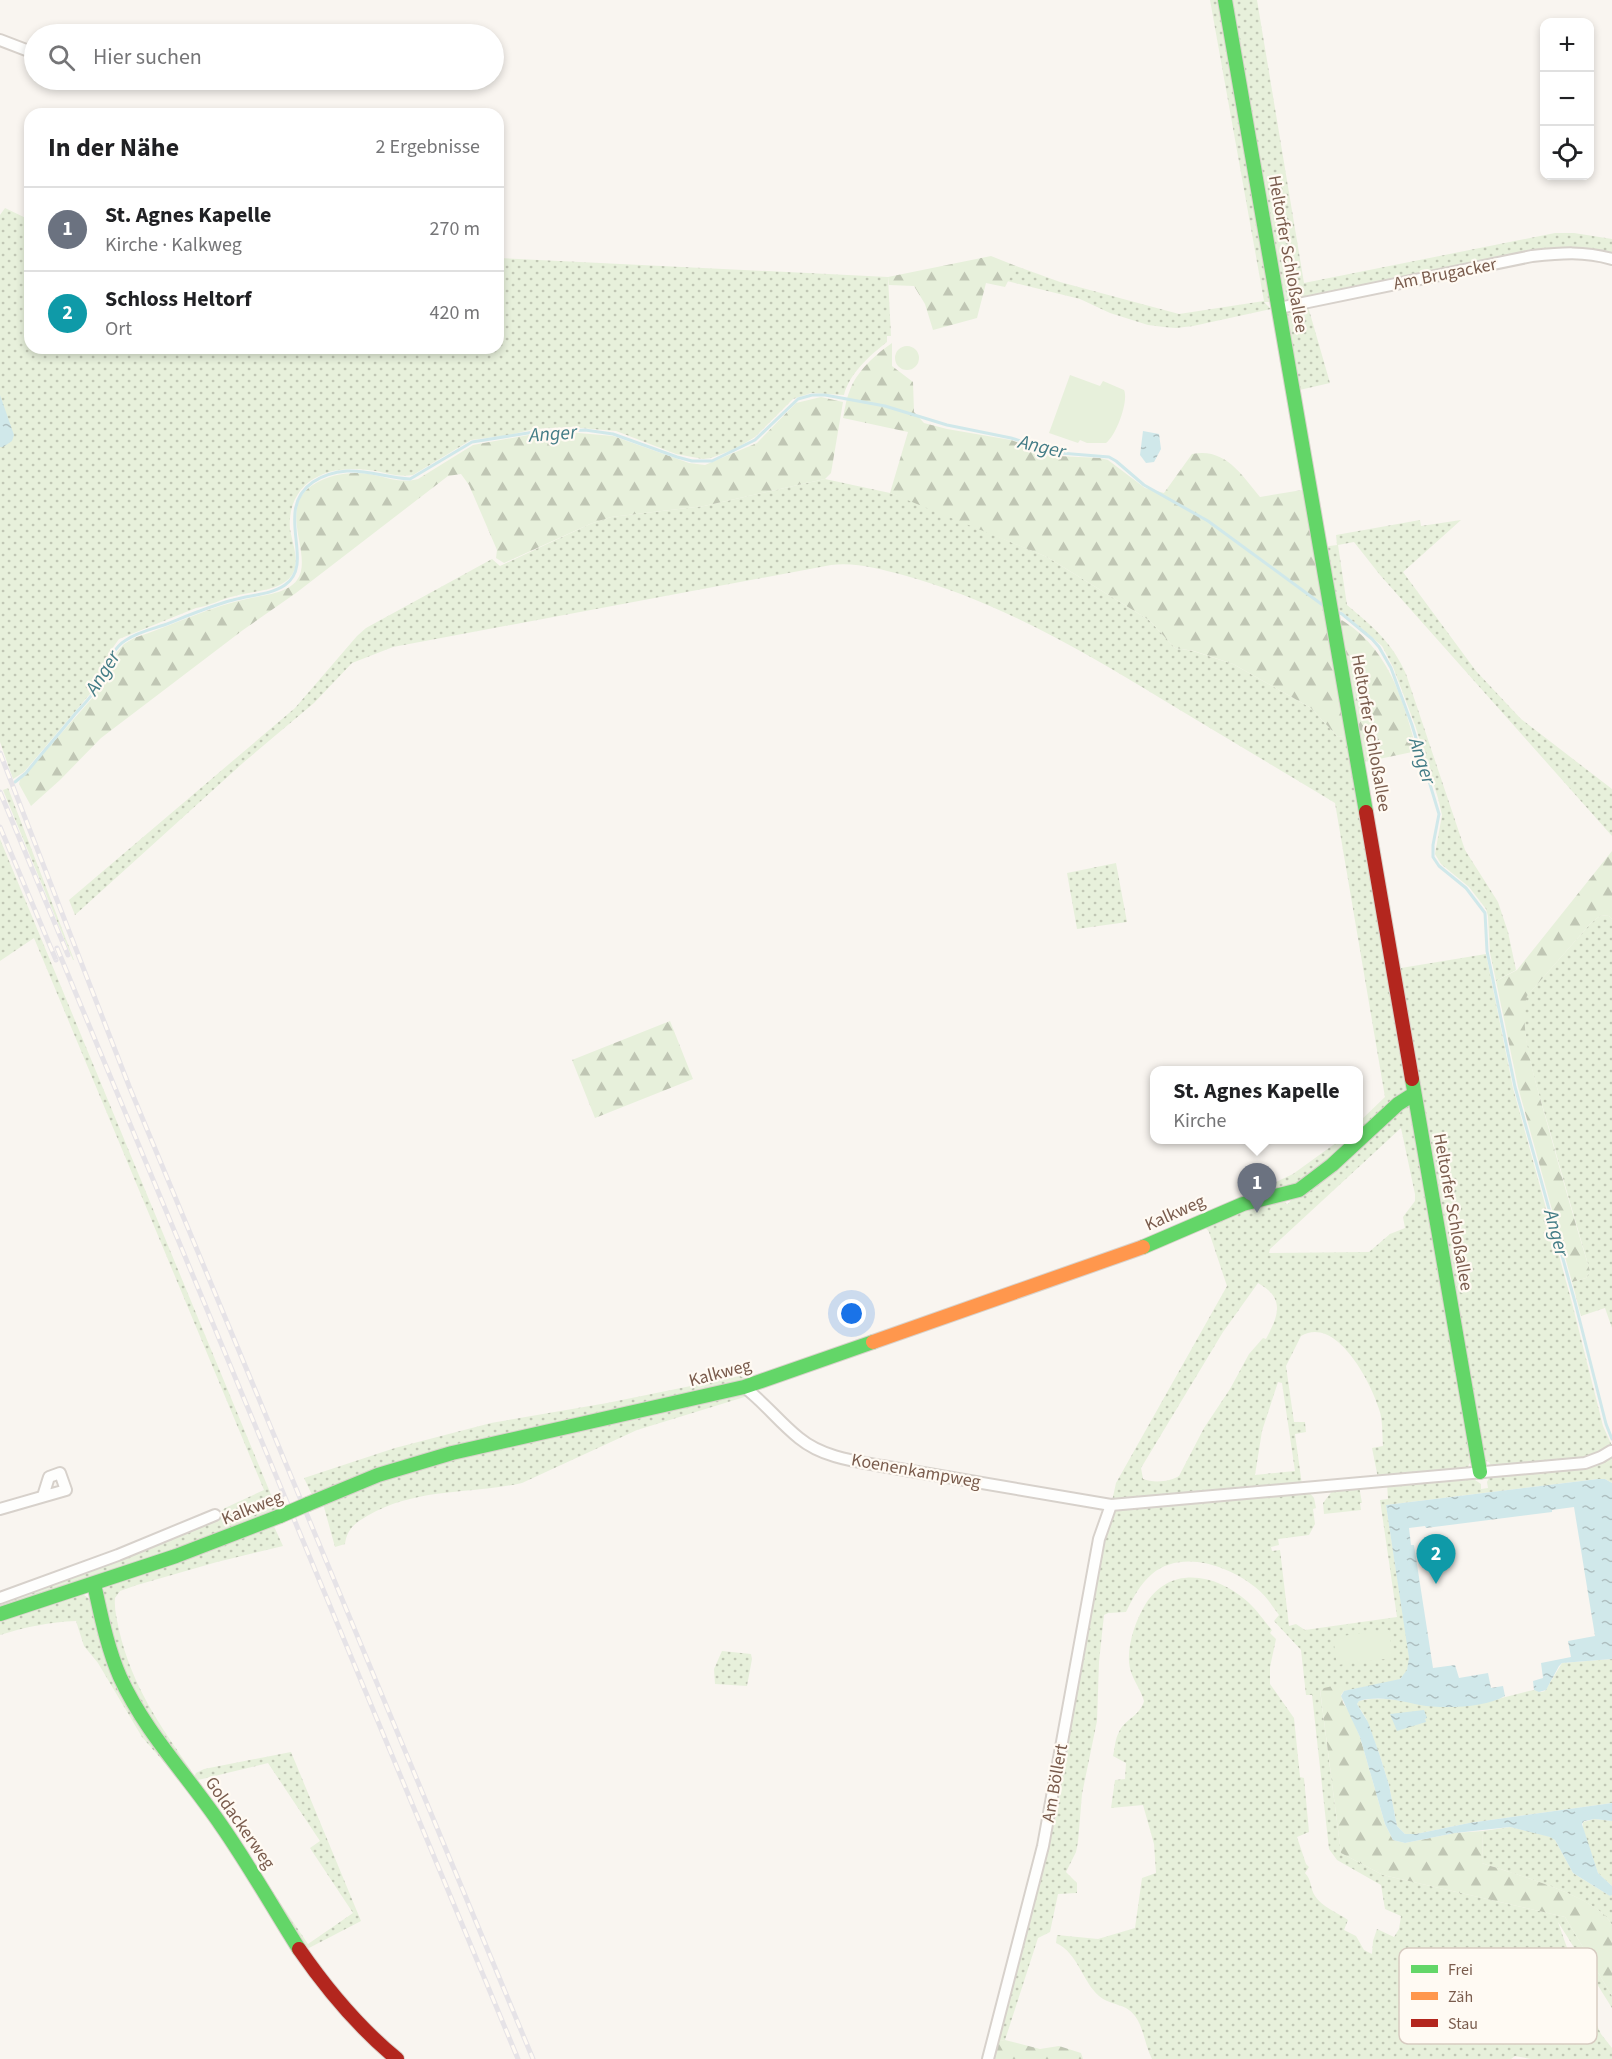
<!DOCTYPE html>
<html lang="de">
<head>
<meta charset="utf-8">
<style>
	:root { --surface:#fff; --page:#f2f2f2; --text:#202124; --muted:#757577; --line:#e0e0e0; --accent:#ea580c }
	body { margin:0; font-family:"Source Sans 3",sans-serif; background:var(--page); color:var(--text) }
	.controls { position:absolute; right:18px; top:18px; display:grid; overflow:hidden; border-radius:12px; box-shadow:0 3px 9px #0003 }
	.controls button { width:54px; height:54px; display:grid; place-items:center; padding:0; border:0; border-bottom:2px solid var(--line); background:var(--surface); color:var(--text); font:30px sans-serif }
	.you { position:absolute; left:852px; top:1314px; width:21px; height:21px; margin:-15px; border:4px solid #fff; border-radius:50%; background:#1a73e8; box-shadow:0 0 0 9px #1a73e833 }
	.badge { display:grid; place-items:center; width:39px; height:39px; border-radius:50%; background:var(--accent); color:#fff; font-size:20px; font-weight:700 }
	.pin { position:absolute; translate:-50% -50px; filter:drop-shadow(0 2px 3px #0008) }
	.pin::after { content:''; position:absolute; top:32px; width:21px; height:18px; background:inherit; clip-path:polygon(0 0,100% 0,50% 100%) }
	.popup { position:absolute; left:1150px; top:1066px; width:213px; height:78px; box-sizing:border-box; display:grid; place-content:center; border-radius:12px; background:var(--surface); filter:drop-shadow(0 2px 4px #0005); font-size:20px; white-space:nowrap; color:var(--muted) }
	.popup b { font-size:22px; color:var(--text) }
	.popup::after { content:''; position:absolute; left:50%; top:100%; margin-left:-12px; border:12px solid transparent; border-top-color:var(--surface) }
	.list { margin:0; padding:0; list-style:none }
	h2 { display:flex; justify-content:space-between; align-items:center; height:78px; margin:0; padding:0 24px; font-size:26px }
	h2 small { font-size:20px; font-weight:400; color:var(--muted) }
	.list li { display:grid; grid-template-columns:39px 1fr auto; gap:18px; align-items:center; box-sizing:border-box; height:84px; padding:0 24px; border-top:2px solid var(--line) }
	.list b { display:block; font-size:22px; white-space:nowrap }
	.list p { margin:0; font-size:20px; white-space:nowrap; color:var(--muted) }
	.list em { font-size:20px; font-style:normal; color:var(--muted) }
	.icon { flex:none; width:33px; height:33px; fill:none; stroke:currentColor; stroke-width:2; stroke-linecap:round; stroke-linejoin:round }
	.map { position:relative; flex:none; width:1612px; height:2059px; overflow:hidden }
	.search { position:absolute; background:var(--surface); box-shadow:0 3px 9px #0003; left:24px; top:24px; width:480px; height:66px; display:flex; align-items:center; gap:15px; box-sizing:border-box; padding:0 21px; border-radius:33px; color:var(--muted); font-size:22px }
	.panel { position:absolute; background:var(--surface); box-shadow:0 3px 9px #0003; left:24px; top:108px; width:480px; height:246px; border-radius:18px }
	.map>svg:first-child { display:block }
	.grass { fill:url(#grass-dots); fill-rule:evenodd }
	.forest { fill:url(#forest-firs) }
	.garden { fill:#e7f0db }
	.water { fill:url(#water-ripples) }
	.lines { fill:none; stroke-linecap:round; stroke-linejoin:round }
	.stream { stroke:#d0e8ea; stroke-width:3 }
	.street-casing { stroke:#d7d1cb; stroke-width:14 }
	.fast-casing { stroke:#d9d2cb; stroke-width:16 }
	.slow-casing { stroke:#d9d2cb; stroke-width:16 }
	.jam-casing { stroke:#d9d2cb; stroke-width:16 }
	.street { stroke:#fefefd; stroke-width:10 }
	.fast { stroke:#63d668; stroke-width:14 }
	.slow { stroke:#ff974d; stroke-width:14 }
	.jam { stroke:#b3261e; stroke-width:14 }
	.rail-casing { stroke:#e6e3e7; stroke-width:5 }
	.rail { stroke:#fffaf3; stroke-width:3; stroke-dasharray:9; stroke-linecap:butt }
	.fast-bridge-casing { stroke:#d9d2cb; stroke-width:16; stroke-linecap:butt }
	.fast-bridge { stroke:#63d668; stroke-width:14 }
	.labels { text-anchor:middle; dominant-baseline:central; stroke-width:4.5; stroke-linejoin:round; paint-order:stroke }
	.street-label { font-size:18px; fill:#7a5c4d; stroke:#fffaf3 }
	.water-label { font-size:20px; font-style:italic; fill:#437c86; stroke:#fffaf3 }
	.key { fill:#fffaf3; stroke:#d7cbc1; stroke-width:1.5 }
	.key-label { font-size:16px; fill:#7a5c4d }
</style>
</head>
<body>
<div class="map">
<svg width="1612" height="2059" viewBox="0 0 1612 2059">
	<defs>
		<pattern id="grass-dots" width="8" height="8" patternUnits="userSpaceOnUse" patternTransform="scale(1.5)"><rect width="8" height="8" fill="#e7f0db"/><path d="M2 2h.1M6 6h.1" fill="none" stroke="#c0c6b4" stroke-width="1.8" stroke-linecap="round"/></pattern>
		<pattern id="forest-firs" width="22" height="20" patternUnits="userSpaceOnUse" patternTransform="scale(1.5)"><rect width="22" height="20" fill="#e7f0db"/><path d="M5 1l3.5 6h-7zM16 11l3.5 6h-7z" fill="#c0c6b4"/></pattern>
		<pattern id="water-ripples" width="26" height="14" patternUnits="userSpaceOnUse" patternTransform="scale(1.5)"><rect width="26" height="14" fill="#d0e8ea"/><path d="M2 4q2-2 4 0t4 0M15 11q2-2 4 0t4 0" fill="none" stroke="#aebfc0"/></pattern>
	</defs>
	<rect width="100%" height="100%" fill="#f9f5f0"/>
	<path class="grass" d="M1210,0H1223L1270,302H1264L1271,309L1193,326L1176,328L1164,327L1148,325L1110,313L1080,299L1007,281L1016,266L1060,282L1179,314L1264,301Z
		M1228,0H1257L1304,283L1555,233H1574L1612,239V257L1584,251L1293,302L1281,298Z
		M5,208L30,220V348H498V258L888,277L891,336H887V342C870,355 849,374 844,395L811,393L793,399L755,437L735,449L711,458L703,459L676,454L616,431L569,427L534,429L510,435L471,440L413,475C397,478 383,471 368,470C352,468 333,469 319,476C298,485 288,507 290,529C292,542 300,561 293,573C284,591 252,591 235,596C221,599 210,606 196,608L119,639L109,653L95,688L24,772L13,779L0,742V215Z
		M1307,303L1330,383L1295,391L1285,311Z
		M825,479L890,493L915,502L1047,557L1149,620L1175,648L1193,651L1233,664L1311,708L1338,737L1350,735L1409,1072L1406,1092L1359,1137V1122L1385,1097L1335,803C1277,768 1218,733 1160,698C1079,649 995,600 903,575C879,569 856,562 831,565L393,647L352,663L314,703L244,762L75,915L69,900L295,708L357,636L366,628L492,559L500,566L590,524L611,517L704,506Z
		M1420,520L1421,526L1461,520L1403,572L1476,671L1521,719L1612,789V836L1380,575L1354,542L1338,545L1347,605C1373,627 1392,642 1406,674L1465,850L1498,902L1508,932L1516,970L1496,981L1490,953L1488,916L1486,909L1469,887L1441,864L1435,854L1442,815L1438,798L1415,725L1393,667L1382,646L1342,612L1334,609L1322,547L1337,545L1336,535Z
		M8,788L74,960H73L3,790Z
		M0,839L279,1514L0,1612V1600L216,1516L225,1508L264,1490L34,938L0,961Z
		M1116,863L1127,922L1077,929L1067,873Z
		M1601,915L1609,916L1612,919V1328L1605,1308L1581,1316L1572,1282L1586,1278L1590,1271C1576,1223 1562,1176 1549,1128C1539,1093 1517,1030 1526,997L1590,924Z
		M1486,954L1513,1088L1572,1303L1603,1426L1612,1446L1596,1457L1492,1468L1489,1462L1481,1460L1395,969Z
		M1410,1104L1475,1459L1469,1464L1468,1470L1378,1478L1372,1448L1383,1446C1382,1434 1383,1420 1379,1409C1371,1382 1336,1315 1301,1336L1286,1366L1294,1422H1305L1306,1432L1295,1434L1302,1485L1112,1501L1116,1483L1227,1286L1209,1232L1202,1223L1282,1197L1287,1205L1297,1193L1400,1106ZM1401,1128L1415,1194V1201L1403,1217L1405,1228L1390,1234L1369,1252L1269,1253L1270,1249ZM1258,1283C1285,1298 1279,1315 1266,1339L1263,1338L1249,1354L1230,1389L1204,1428L1179,1476C1170,1482 1153,1483 1143,1479L1141,1468L1223,1332ZM1278,1382L1282,1383L1295,1471L1255,1475L1262,1431Z
		M1340,1140H1356L1302,1184L1246,1196L1293,1174Z
		M740,1376L746,1379L745,1383L454,1450L314,1499L304,1478L395,1448L491,1423L607,1403Z
		M735,1392L751,1395L637,1430L522,1483C467,1495 418,1487 367,1516C355,1523 347,1529 345,1544L335,1547L322,1500L379,1477Z
		M1612,1455V1483L1605,1479H1598L1386,1505L1407,1640C1409,1654 1413,1672 1398,1680L1344,1691L1342,1688L1320,1690L1341,1853L1383,1875L1565,1917L1612,1996V2008L1558,1922L1586,2002L1601,2034L1612,2048V2059H1531L1515,2056L1511,2059H1152C1145,2046 1144,2028 1135,2016C1126,2003 1111,2006 1099,1996C1082,1981 1078,1953 1056,1943L1057,1935L1098,1939L1135,1928L1142,1878L1156,1873L1154,1844L1143,1805L1111,1808L1115,1780L1125,1779L1126,1763L1113,1756C1115,1748 1115,1739 1119,1732C1125,1719 1140,1716 1144,1701C1140,1687 1130,1677 1129,1662C1128,1643 1135,1622 1145,1605C1170,1564 1217,1574 1248,1602C1257,1610 1264,1621 1272,1630L1270,1633L1276,1639L1270,1667V1684L1294,1718L1300,1777L1304,1778L1309,1832L1297,1837L1306,1864L1309,1867L1305,1873C1312,1880 1310,1889 1315,1896C1321,1906 1338,1913 1348,1920L1344,1930L1356,1936L1364,1950L1372,1954L1373,1941L1377,1929L1394,1937L1399,1929L1401,1916L1385,1909L1381,1885L1337,1860L1329,1849L1312,1695H1306L1301,1650L1274,1621L1279,1615C1272,1606 1265,1594 1255,1587C1229,1566 1182,1549 1152,1574C1140,1584 1133,1598 1126,1612L1108,1613L1104,1615L1099,1662L1097,1721L1082,1794L1078,1842L1076,1852L1066,1872L1077,1883V1893L1058,1894L1050,1932L1038,1938L1005,2040L994,2042L1039,1872L1108,1518L1116,1509L1308,1491L1314,1498L1316,1508L1313,1509L1315,1524L1309,1535L1278,1539L1279,1545L1271,1547L1272,1551L1280,1550L1289,1626L1296,1624L1305,1630L1397,1617L1380,1500L1388,1499L1387,1483L1472,1478L1481,1484V1489L1488,1488L1487,1482L1491,1474Z
		M1359,1486L1362,1503H1360L1361,1510L1324,1514L1323,1503L1333,1490Z
		M272,1522L283,1546L217,1562L137,1585L120,1591L115,1598C114,1609 117,1619 119,1630C132,1686 159,1724 191,1770H186L128,1689L101,1596L105,1586Z
		M76,1593L84,1595L91,1600L108,1649L182,1783L142,1737L98,1663L84,1646L76,1621C50,1622 25,1627 0,1635V1616Z
		M722,1651L751,1654L752,1659L747,1686L715,1684L714,1669Z
		M1612,1659V1803L1469,1823L1416,1834H1405L1397,1826L1389,1785L1380,1756L1366,1718L1357,1704L1359,1701C1389,1694 1417,1706 1447,1707C1477,1707 1505,1696 1534,1690L1541,1692L1545,1691L1562,1663Z
		M291,1752L361,1921L309,1948L304,1947L193,1779L196,1773L204,1769ZM268,1763L320,1841L310,1848L353,1913L308,1944L198,1780Z
		M1595,1819L1612,1821V1886L1598,1873L1583,1829V1822Z
		M1510,1827L1552,1837L1555,1840L1573,1873L1610,1896L1612,1895V1925C1598,1896 1513,1874 1482,1863L1483,1831Z"/>
	<path class="forest" d="M991,256L1016,266L1005,287L986,283L977,318L933,330L925,304L914,286L889,285L888,277Z
		M892,343V366L913,382L914,412L924,423L947,429L1011,440L1058,456L1100,458L1108,460L1145,488L1164,493L1192,454C1225,447 1242,475 1260,497L1308,489L1350,735L1338,737L1311,708L1233,664L1194,651L1175,648L1149,620L1047,557L890,493L908,432L843,418C845,409 846,399 850,390C857,371 876,354 892,343Z
		M821,397L843,402L831,473L825,479L704,506L611,517L590,524L504,563L496,558L497,550L469,485L461,474L448,476L296,593L243,630L101,738L60,780L31,806L19,784L20,780L95,695L117,652L124,644L134,638C173,625 211,606 251,598C265,595 288,593 297,580C315,555 274,506 316,483C331,474 351,471 369,474C386,477 401,484 418,479L473,445L534,434L567,432L613,436L689,463L705,465L757,443L796,403Z
		M1335,616C1388,645 1402,696 1417,751L1360,763Z
		M1612,851V919L1609,916L1601,915L1590,924L1527,996C1517,1029 1539,1092 1548,1126C1561,1174 1575,1223 1590,1271L1586,1278L1572,1282L1518,1087L1496,981L1517,970Z
		M670,1021L693,1079L595,1118L572,1060Z
		M1341,1684L1344,1691L1341,1695L1343,1703L1349,1711L1360,1737L1385,1824L1393,1840L1405,1843L1455,1833L1483,1831L1482,1863C1513,1874 1599,1896 1612,1925V1996L1565,1917L1383,1875L1341,1853L1320,1689Z
		M1005,2040L1040,2049L1059,2046L1081,2053L1083,2059H989L994,2042Z"/>
	<path class="garden" d="M895 358a12 12 0 1 1 24 0a12 12 0 1 1-24 0Z
		M1070,375L1100,386L1103,381L1124,390C1129,401 1116,436 1106,443H1087L1080,440L1078,443L1049,433Z
		M1389,1630L1393,1658L1337,1665L1333,1637Z"/>
	<path class="water" d="M0,395L14,435L12,441L3,447H0Z
		M1143,431L1159,434L1161,449L1154,462L1146,463L1140,455Z
		M1598,1479H1605L1612,1483V1659L1562,1663L1559,1666L1546,1690L1539,1692L1534,1690L1533,1681L1543,1678L1541,1663L1571,1657L1568,1641L1595,1636L1574,1507L1552,1510V1512L1426,1528L1425,1526L1409,1528L1411,1545H1414L1433,1668L1455,1665L1459,1678L1488,1673L1491,1688L1503,1686L1505,1696C1485,1708 1442,1709 1420,1705C1400,1701 1380,1695 1359,1701L1357,1704L1368,1722L1380,1756L1389,1785L1397,1826L1405,1834H1416L1469,1823L1612,1803V1821L1595,1819L1584,1821L1582,1824L1598,1873L1612,1886V1895L1610,1896L1573,1873L1555,1840L1550,1837L1510,1827L1455,1833L1405,1843L1393,1840L1385,1824L1360,1737L1341,1696L1344,1691L1348,1690L1400,1679L1407,1670L1409,1658L1386,1505Z
		M1424,1710L1427,1718L1425,1719L1426,1722L1397,1731L1390,1714Z"/>
	<g class="lines">
		<path class="stream" d="M1335,611L1342,614L1372,639L1379,647L1391,668L1412,725L1439,814L1433,845V857L1439,866L1466,888L1485,913L1487,951L1515,1087L1575,1302L1606,1424L1612,1439
			M15,782L26,773C42,753 59,734 75,714C83,705 93,696 98,685C105,670 111,649 126,640C138,632 152,629 164,625C187,616 210,606 233,600C249,595 271,595 285,585C317,563 272,510 313,482C323,475 335,472 347,471C369,470 388,478 410,479L472,442L534,432L585,430L613,434L677,457L692,461H712L755,440L798,399L812,395H825L885,406L947,425L1011,438L1060,453L1109,457L1116,461L1144,485L1208,521L1324,606"/>
		<g class="street-casing">
			<path id="street" d="M0,40L34,53
				M1279,308L1532,256C1561,253 1584,251 1612,259
				M744,1387C764,1402 779,1422 799,1438C822,1457 853,1461 882,1466L1111,1505L1585,1463L1601,1457L1611,1451
				M0,1509L66,1490L60,1473L49,1477L43,1496
				M0,1598L118,1555L215,1515
				M988,2059L1043,1846L1099,1539L1111,1505"/>
		</g>
		<g class="fast-casing">
			<path id="fast" d="M1225,0L1366,812
				M1412,1079L1480,1472
				M1143,1247L1243,1204L1299,1190L1332,1165L1398,1104L1409,1097L1415,1096
				M308,1504L378,1475L452,1453L744,1387L873,1342
				M94,1584C101,1615 107,1647 120,1677C145,1732 187,1775 221,1825C249,1865 273,1908 299,1949
				M0,1614L176,1556L280,1516"/>
		</g>
		<g class="slow-casing">
			<path id="slow" d="M873,1342L1143,1247"/>
		</g>
		<g class="jam-casing">
			<path id="jam" d="M1366,812L1412,1079
				M299,1949C328,1991 358,2027 397,2059"/>
		</g>
		<use href="#street" class="street"/>
		<use href="#fast" class="fast"/>
		<use href="#slow" class="slow"/>
		<use href="#jam" class="jam"/>
		<g class="rail-casing">
			<path id="rail" d="M0,753L129,1086L533,2059
				M0,792L68,955
				M0,827L56,960
				M57,948L518,2059"/>
		</g>
		<use href="#rail" class="rail"/>
		<g class="fast-bridge-casing">
			<path id="fast-bridge" d="M280,1516L308,1504"/>
		</g>
		<use href="#fast-bridge" class="fast-bridge"/>
	</g>
	<g class="labels">
		<g class="street-label">
			<text transform="translate(1288 254) rotate(80)">Heltorfer Schloßallee</text>
			<text transform="translate(1445 274) rotate(-11)">Am Brugacker</text>
			<text transform="translate(1371 733) rotate(80)">Heltorfer Schloßallee</text>
			<text transform="translate(1453 1212) rotate(80)">Heltorfer Schloßallee</text>
			<text transform="translate(1175 1213) rotate(-24)">Kalkweg</text>
			<text transform="translate(720 1373) rotate(-15)">Kalkweg</text>
			<text transform="translate(916 1471) rotate(10)">Koenenkampweg</text>
			<text transform="translate(252 1508) rotate(-22)">Kalkweg</text>
			<text transform="translate(1055 1783) rotate(-80)">Am Böllert</text>
			<text transform="translate(240 1823) rotate(55)">Goldackerweg</text>
		</g>
		<g class="water-label">
			<text transform="translate(553 434) rotate(-4)">Anger</text>
			<text transform="translate(1042 447) rotate(13)">Anger</text>
			<text transform="translate(103 673) rotate(-58)">Anger</text>
			<text transform="translate(1422 761) rotate(72)">Anger</text>
			<text transform="translate(1556 1233) rotate(75)">Anger</text>
		</g>
	</g>
	<rect x="1399" y="1948" width="198" height="96" rx="9" class="key"/>
	<rect x="1411" y="1965" width="27" height="8" fill="#63d668"/>
	<rect x="1411" y="1992" width="27" height="8" fill="#ff974d"/>
	<rect x="1411" y="2019" width="27" height="8" fill="#b3261e"/>
	<g class="key-label">
		<text x="1448" y="1975">Frei</text>
		<text x="1448" y="2002">Zäh</text>
		<text x="1448" y="2029">Stau</text>
	</g>
</svg>
<div class="controls">
<button>+</button>
<button>−</button>
<button><svg class="icon" aria-label="locate" viewBox="0 0 24 24"><circle cx="12" cy="12" r="6"/><path d="M12 2v4M12 18v4M2 12h4M18 12h4"/></svg></button>
</div>
<div class="you"></div>
<div class="pin badge" style="left:1257px;top:1213px;background:#6b7280">1</div>
<div class="popup"><b>St. Agnes Kapelle</b>Kirche</div>
<div class="pin badge" style="left:1436px;top:1584px;background:#0f9aa8">2</div>
<div class="search"><svg class="icon" aria-label="search" viewBox="0 0 24 24"><circle cx="10" cy="10" r="6"/><path d="M15 15l6 6"/></svg>Hier suchen</div>
<section class="panel">
<h2>In der Nähe<small>2 Ergebnisse</small></h2>
<ul class="list">
<li><span class="badge" style="background:#6b7280">1</span><div><b>St. Agnes Kapelle</b><p>Kirche · Kalkweg</p></div><em>270 m</em></li>
<li><span class="badge" style="background:#0f9aa8">2</span><div><b>Schloss Heltorf</b><p>Ort</p></div><em>420 m</em></li>
</ul>
</section>
</div>
</body>
</html>
